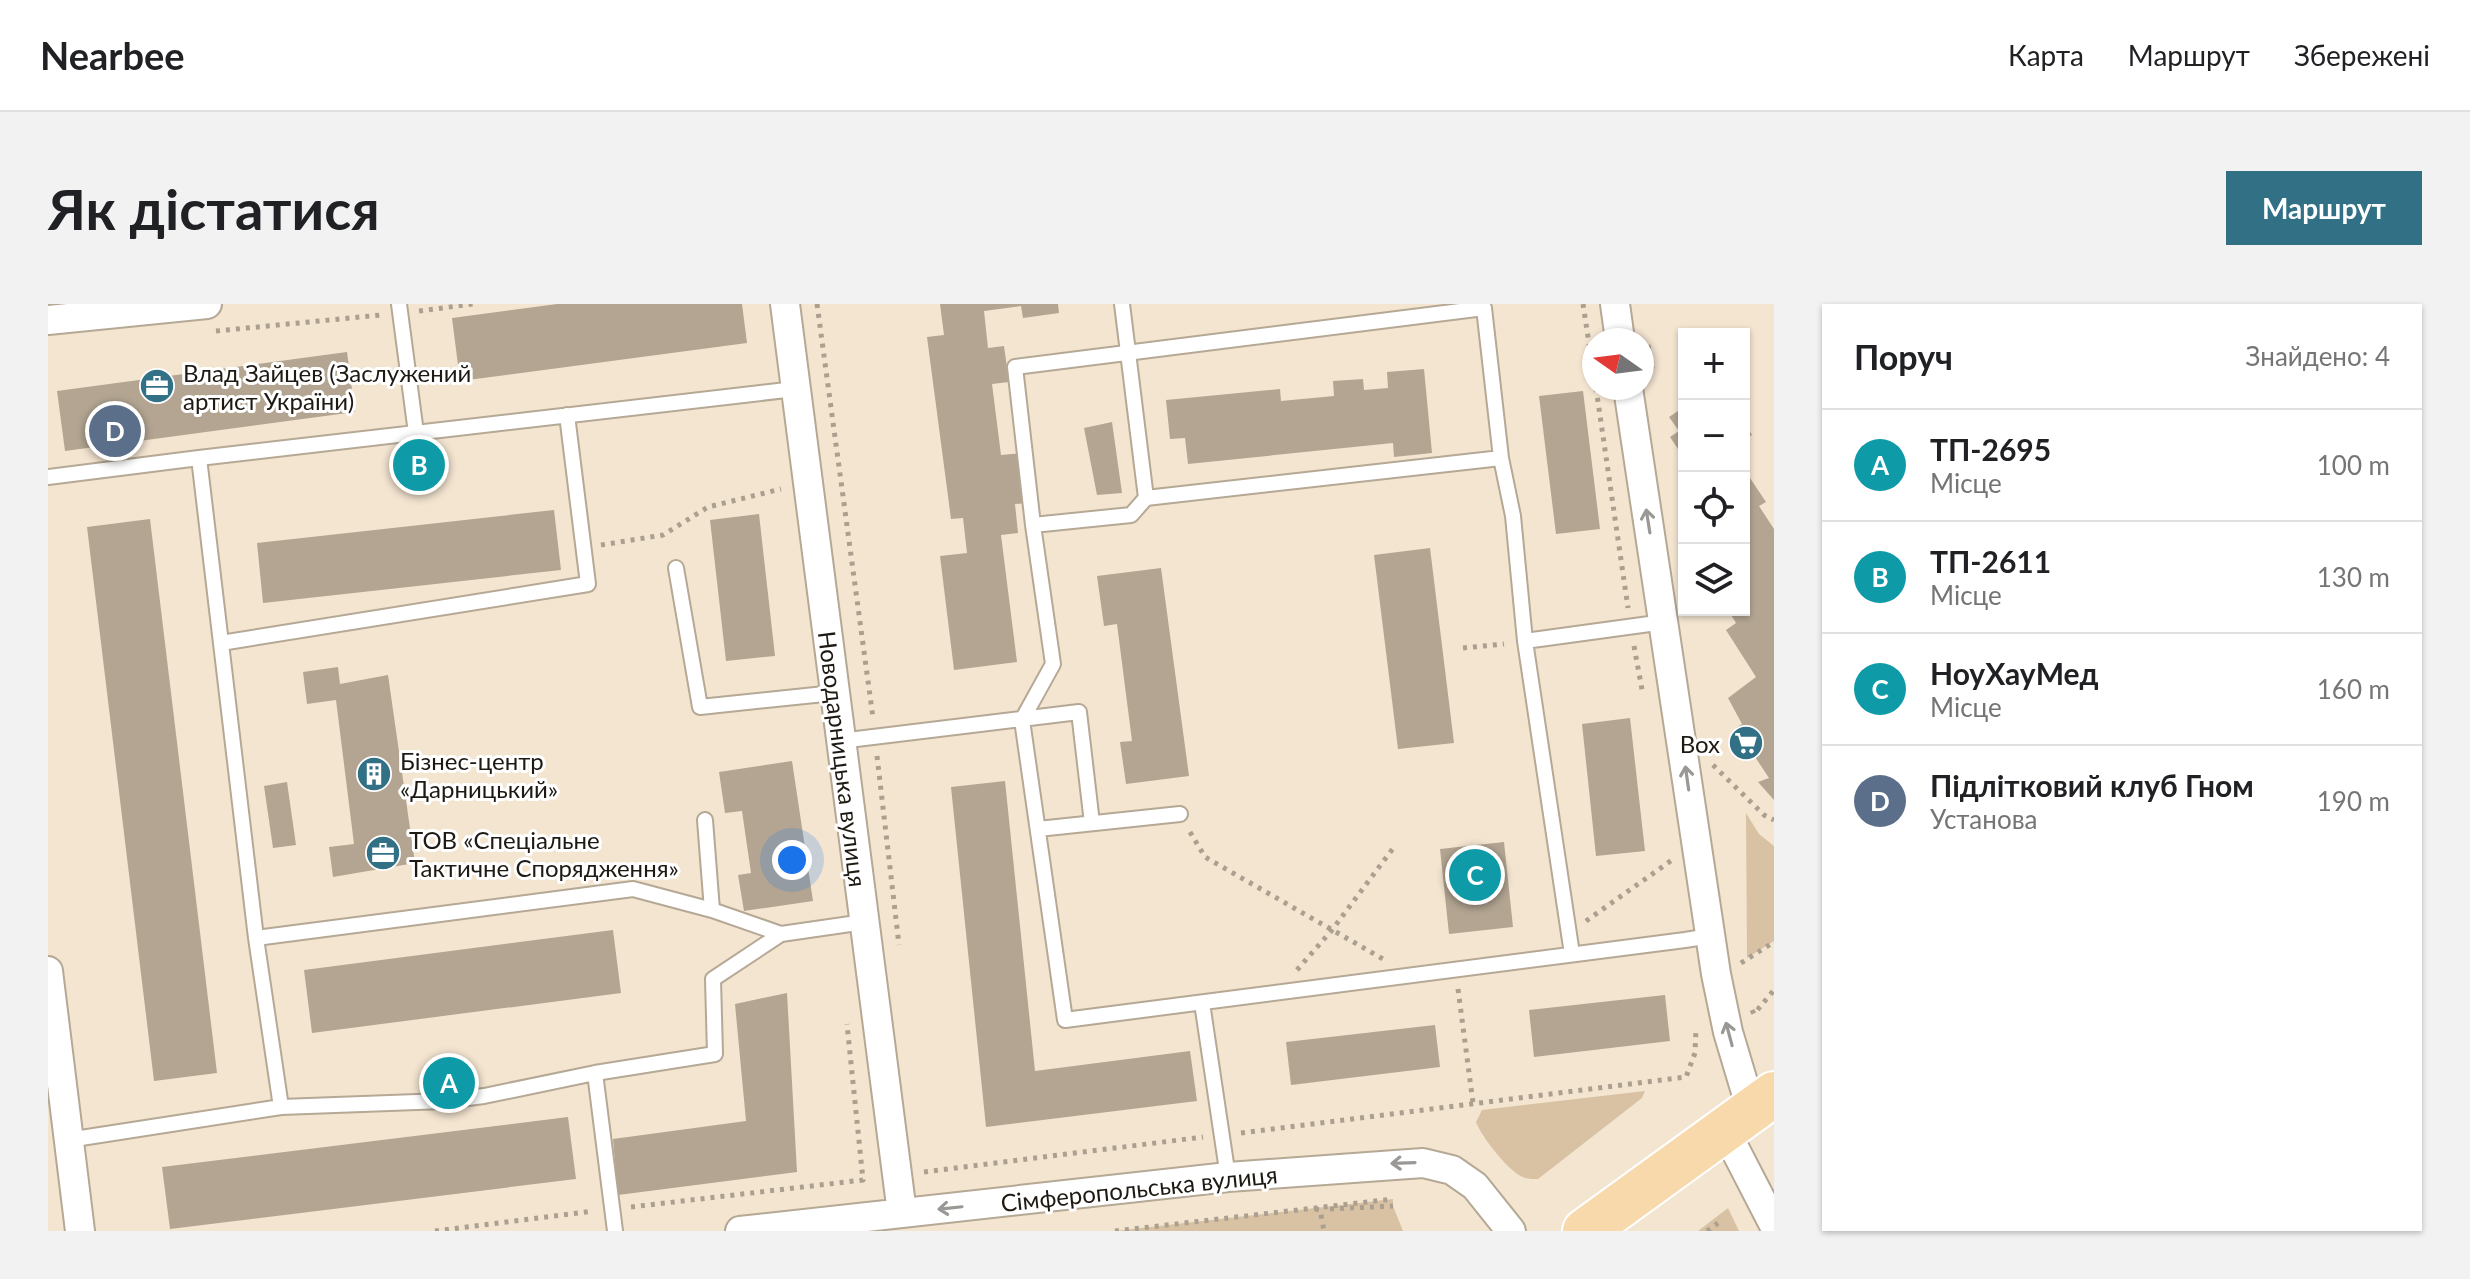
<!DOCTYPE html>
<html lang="uk">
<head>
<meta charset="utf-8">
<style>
	:root { --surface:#fff; --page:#f2f2f2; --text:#202124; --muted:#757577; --line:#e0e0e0; --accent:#327086 }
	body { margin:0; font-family:Lato,sans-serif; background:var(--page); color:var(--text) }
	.controls { position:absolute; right:24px; top:24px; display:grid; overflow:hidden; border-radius:0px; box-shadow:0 2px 6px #0004 }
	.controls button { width:72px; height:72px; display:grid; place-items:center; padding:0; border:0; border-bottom:2px solid var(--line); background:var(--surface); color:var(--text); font:40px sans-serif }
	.compass { position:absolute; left:1534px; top:24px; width:72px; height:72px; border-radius:50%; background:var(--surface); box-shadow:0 2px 6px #0004; rotate:284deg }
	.you { position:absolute; left:744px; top:556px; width:28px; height:28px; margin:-20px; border:6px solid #fff; border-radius:50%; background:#1a73e8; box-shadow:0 0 0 12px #1a73e833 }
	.badge { display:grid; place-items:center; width:52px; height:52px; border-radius:50%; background:var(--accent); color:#fff; font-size:26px; font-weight:700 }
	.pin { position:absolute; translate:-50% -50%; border:4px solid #fff; box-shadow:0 2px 8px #0006 }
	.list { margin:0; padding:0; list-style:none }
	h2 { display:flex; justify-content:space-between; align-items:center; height:104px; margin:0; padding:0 32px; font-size:34px }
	h2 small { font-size:26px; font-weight:400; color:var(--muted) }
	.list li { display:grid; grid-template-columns:52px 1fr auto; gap:24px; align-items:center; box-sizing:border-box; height:112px; padding:0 32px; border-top:2px solid var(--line) }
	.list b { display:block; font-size:30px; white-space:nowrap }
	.list p { margin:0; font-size:26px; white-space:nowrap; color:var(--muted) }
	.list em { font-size:26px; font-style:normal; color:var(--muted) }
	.icon { flex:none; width:44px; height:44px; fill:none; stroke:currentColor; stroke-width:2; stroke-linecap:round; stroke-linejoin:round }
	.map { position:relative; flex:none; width:1726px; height:927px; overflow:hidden; border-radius:0px }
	header { display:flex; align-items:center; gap:48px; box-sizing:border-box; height:112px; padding:0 40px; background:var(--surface); border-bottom:2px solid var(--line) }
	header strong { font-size:38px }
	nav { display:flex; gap:44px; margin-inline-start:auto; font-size:28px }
	.intro { display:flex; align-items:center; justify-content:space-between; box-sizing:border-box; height:192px; padding:0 48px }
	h1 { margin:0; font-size:56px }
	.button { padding:20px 36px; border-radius:0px; background:var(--accent); color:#fff; font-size:28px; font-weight:700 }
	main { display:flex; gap:48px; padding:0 48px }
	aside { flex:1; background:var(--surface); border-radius:0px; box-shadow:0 2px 6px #0004 }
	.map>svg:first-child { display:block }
	.green { fill:#d8c2a3 }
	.building { fill:#b3a592 }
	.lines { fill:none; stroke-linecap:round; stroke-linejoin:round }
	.service-casing { stroke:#b5a895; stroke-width:18 }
	.minor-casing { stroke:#b5a895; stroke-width:32 }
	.primary-casing { stroke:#fff; stroke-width:48 }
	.path { stroke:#aba090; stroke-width:5; stroke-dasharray:4 6; stroke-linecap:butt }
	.service { stroke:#fff; stroke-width:14 }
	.minor { stroke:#fff; stroke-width:28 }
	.primary { stroke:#f8d9ab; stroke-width:44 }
	.oneway { stroke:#9a9894 }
	.labels { text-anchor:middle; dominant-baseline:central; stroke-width:6; stroke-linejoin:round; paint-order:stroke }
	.poi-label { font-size:24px; fill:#1e1912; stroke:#fff; text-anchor:start }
	.street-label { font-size:24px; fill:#1e1912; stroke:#fff }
</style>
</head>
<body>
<header>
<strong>Nearbee</strong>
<nav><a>Карта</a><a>Маршрут</a><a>Збережені</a></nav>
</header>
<div class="intro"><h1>Як дістатися</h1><a class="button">Маршрут</a></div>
<main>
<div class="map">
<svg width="1726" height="927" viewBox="0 0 1726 927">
	<rect width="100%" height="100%" fill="#f4e5d1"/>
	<path class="green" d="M1698,509L1711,530L1726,542V637L1699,654Z
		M1597,787L1594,794L1490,875C1488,875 1479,875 1477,874C1462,870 1433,832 1428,818L1434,806Z
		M1345,895V902L1355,927H1067Z
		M1680,904L1691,927H1650Z"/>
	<path class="building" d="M509,0H694L699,39L412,77L404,14Z
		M892,0H1010L1011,9L975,14L973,2L936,7L940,44L956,42L961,78L944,80L953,151L974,149L980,199L967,200L970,229L953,231L969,358L906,366L892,252L919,249L915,214L903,215L879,33L896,31Z
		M299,48L307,108L17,147L9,87Z
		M1376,65L1384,149L1346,153L1345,139L1140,160L1137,134L1122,135L1118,96L1232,85L1233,97L1286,92L1285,77L1315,75L1316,86L1340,84L1339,68Z
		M1535,87L1552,225L1508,230L1491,92Z
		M1636,103V154L1622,133L1631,127L1621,113Z
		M1064,118L1074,189L1049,191L1036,124Z
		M1696,119L1704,131L1696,136Z
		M382,146L386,171L359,175L356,150Z
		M1696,165L1718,198L1711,202L1726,225V496L1710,478L1721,474L1688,424L1694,420L1680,394L1708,373L1678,326L1688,319L1680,306H1696Z
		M506,206L513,266L215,299L209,239Z
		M711,210L727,352L678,357L662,216Z
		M102,215L169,769L106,777L39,223Z
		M1382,244L1406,439L1350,445L1326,251Z
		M1113,264L1141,472L1078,480L1072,438L1084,437L1069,320L1056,322L1049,272Z
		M290,363L292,380L340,371L367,559L285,573L281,543L306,540L288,396L259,400L255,368Z
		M1582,414L1597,547L1548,552L1534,420Z
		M744,457L765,597L696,607L690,571L703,569L694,507L677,509L671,468Z
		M957,477L987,767L1142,747L1149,797L938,823L903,483Z
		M239,478L248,541L225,544L216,482Z
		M1456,538L1465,623L1401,630L1392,545Z
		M565,626L573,689L264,729L256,666Z
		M739,689L749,868L570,891L565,835L698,817L687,700Z
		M1617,691L1622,737L1486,753L1481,706Z
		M1387,721L1392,763L1243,781L1238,738Z
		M416,765L420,789L386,794L383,770Z
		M520,813L528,875L122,925L114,863Z"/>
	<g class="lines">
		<g class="service-casing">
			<path id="service" d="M351,0L368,129
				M1074,0L1098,194
				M151,154L208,634L233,803
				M0,173L151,154L747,85
				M985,221L1083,211L1098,194L1453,154
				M628,264L652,403L786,389
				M1477,337L1616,318
				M173,339L540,280L519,111
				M792,437L1031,408L1044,519
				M657,516L664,606L733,630
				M990,525L1132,510
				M208,634L585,585L664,606
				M1524,650L1477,337L1465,212L1453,154L1436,4L967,63L985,221L1005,360L974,416L1017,716L1637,636L1662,632
				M1154,699L1180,873
				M547,769L567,927
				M20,836L233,803L396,797L436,792L547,769L667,750L665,675L733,630L816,618"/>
		</g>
		<g class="minor-casing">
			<path id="minor" d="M737,0L854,909
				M1567,0L1572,36
				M0,16L159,0
				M1580,84L1668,670L1680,728L1703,805
				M0,667L32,927
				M1677,826L1726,921
				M692,927L1180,873L1375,859L1404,866L1427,882L1463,927"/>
		</g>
		<g class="primary-casing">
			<path id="primary" d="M1537,927L1726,790"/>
		</g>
		<path class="path" d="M769,0L825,414
			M1535,0L1546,72
			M371,7L425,0
			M168,27L333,11
			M1600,41L1605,70
			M1548,84L1580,304
			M553,241L615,231L660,203L733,185
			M1586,342L1595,391
			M1415,344L1456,340
			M829,452L851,641
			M1665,461L1716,511L1726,516
			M1142,528L1157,553L1335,655
			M1538,617L1624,556
			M1693,659L1726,638
			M1249,666L1284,626L1346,543
			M1410,685L1425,799
			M1704,706L1706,710L1726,686
			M1193,829L1638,773L1647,749L1648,724
			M876,868L1155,833
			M583,903L815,876L799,720
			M1267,905L1272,906L1276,927
			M1282,905L1345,902
			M387,927L545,907
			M1067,927L1345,895
			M1659,927L1670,919"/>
		<use href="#service" class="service"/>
		<use href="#minor" class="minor"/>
		<use href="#primary" class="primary"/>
	</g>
	<defs><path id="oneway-shaft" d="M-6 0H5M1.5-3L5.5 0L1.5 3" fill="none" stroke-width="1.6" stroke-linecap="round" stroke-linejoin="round" transform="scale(2)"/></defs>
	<g class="oneway">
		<use href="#oneway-shaft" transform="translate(1600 217) rotate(-99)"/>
		<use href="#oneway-shaft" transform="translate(1639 474) rotate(-98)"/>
		<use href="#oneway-shaft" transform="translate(1681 730) rotate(-105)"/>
		<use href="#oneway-shaft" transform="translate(1355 859) rotate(178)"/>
		<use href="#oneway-shaft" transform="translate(902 904) rotate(174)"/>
	</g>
	<defs>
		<g id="office-disc" transform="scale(1.8)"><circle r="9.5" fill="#327086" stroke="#fff"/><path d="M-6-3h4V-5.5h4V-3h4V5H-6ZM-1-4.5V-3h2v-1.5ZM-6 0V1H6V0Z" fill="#fff"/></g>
		<g id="supermarket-disc" transform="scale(1.8)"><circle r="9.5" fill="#327086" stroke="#fff"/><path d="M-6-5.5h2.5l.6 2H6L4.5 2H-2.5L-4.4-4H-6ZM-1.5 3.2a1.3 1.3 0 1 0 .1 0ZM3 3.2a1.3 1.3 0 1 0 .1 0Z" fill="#fff"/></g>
		<g id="building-disc" transform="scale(1.8)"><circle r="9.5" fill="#327086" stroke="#fff"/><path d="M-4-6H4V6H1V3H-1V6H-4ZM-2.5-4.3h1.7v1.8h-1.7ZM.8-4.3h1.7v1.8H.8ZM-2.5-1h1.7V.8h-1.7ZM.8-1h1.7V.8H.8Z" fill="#fff"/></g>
	</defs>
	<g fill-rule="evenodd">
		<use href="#office-disc" x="109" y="82"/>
		<use href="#supermarket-disc" x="1698" y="439"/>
		<use href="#building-disc" x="326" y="470"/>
		<use href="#office-disc" x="335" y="549"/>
	</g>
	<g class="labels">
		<g class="poi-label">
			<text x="135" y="68">Влад Зайцев (Заслужений<tspan x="135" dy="28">артист України)</tspan></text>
			<text x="1672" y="439" text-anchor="end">Box</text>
			<text x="352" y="456">Бізнес-центр<tspan x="352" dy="28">«Дарницький»</tspan></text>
			<text x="361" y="535">ТОВ «Спеціальне<tspan x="361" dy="28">Тактичне Спорядження»</tspan></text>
		</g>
		<g class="street-label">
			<text transform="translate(795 455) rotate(83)">Новодарницька вулиця</text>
			<text transform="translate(1091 884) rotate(-6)">Сімферопольська вулиця</text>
		</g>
	</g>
</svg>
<div class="controls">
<button>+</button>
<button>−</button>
<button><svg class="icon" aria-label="locate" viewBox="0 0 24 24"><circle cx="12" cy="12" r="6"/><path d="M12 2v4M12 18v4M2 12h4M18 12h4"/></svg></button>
<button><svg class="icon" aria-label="layers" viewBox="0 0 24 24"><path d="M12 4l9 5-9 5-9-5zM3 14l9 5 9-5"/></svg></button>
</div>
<svg class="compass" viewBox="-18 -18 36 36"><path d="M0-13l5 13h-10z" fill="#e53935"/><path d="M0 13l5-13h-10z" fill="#757577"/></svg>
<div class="you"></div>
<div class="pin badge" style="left:401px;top:779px;background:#0f9aa8">A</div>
<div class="pin badge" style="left:371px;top:161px;background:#0f9aa8">B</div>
<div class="pin badge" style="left:1427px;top:571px;background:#0f9aa8">C</div>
<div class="pin badge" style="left:67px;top:127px;background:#5c6f8a">D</div>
</div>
<aside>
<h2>Поруч<small>Знайдено: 4</small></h2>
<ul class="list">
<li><span class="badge" style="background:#0f9aa8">A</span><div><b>ТП-2695</b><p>Місце</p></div><em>100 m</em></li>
<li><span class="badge" style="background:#0f9aa8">B</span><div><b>ТП-2611</b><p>Місце</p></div><em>130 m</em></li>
<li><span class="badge" style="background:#0f9aa8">C</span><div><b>НоуХауМед</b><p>Місце</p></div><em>160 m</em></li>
<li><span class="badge" style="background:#5c6f8a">D</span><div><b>Підлітковий клуб Гном</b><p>Установа</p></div><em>190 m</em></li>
</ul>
</aside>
</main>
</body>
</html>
